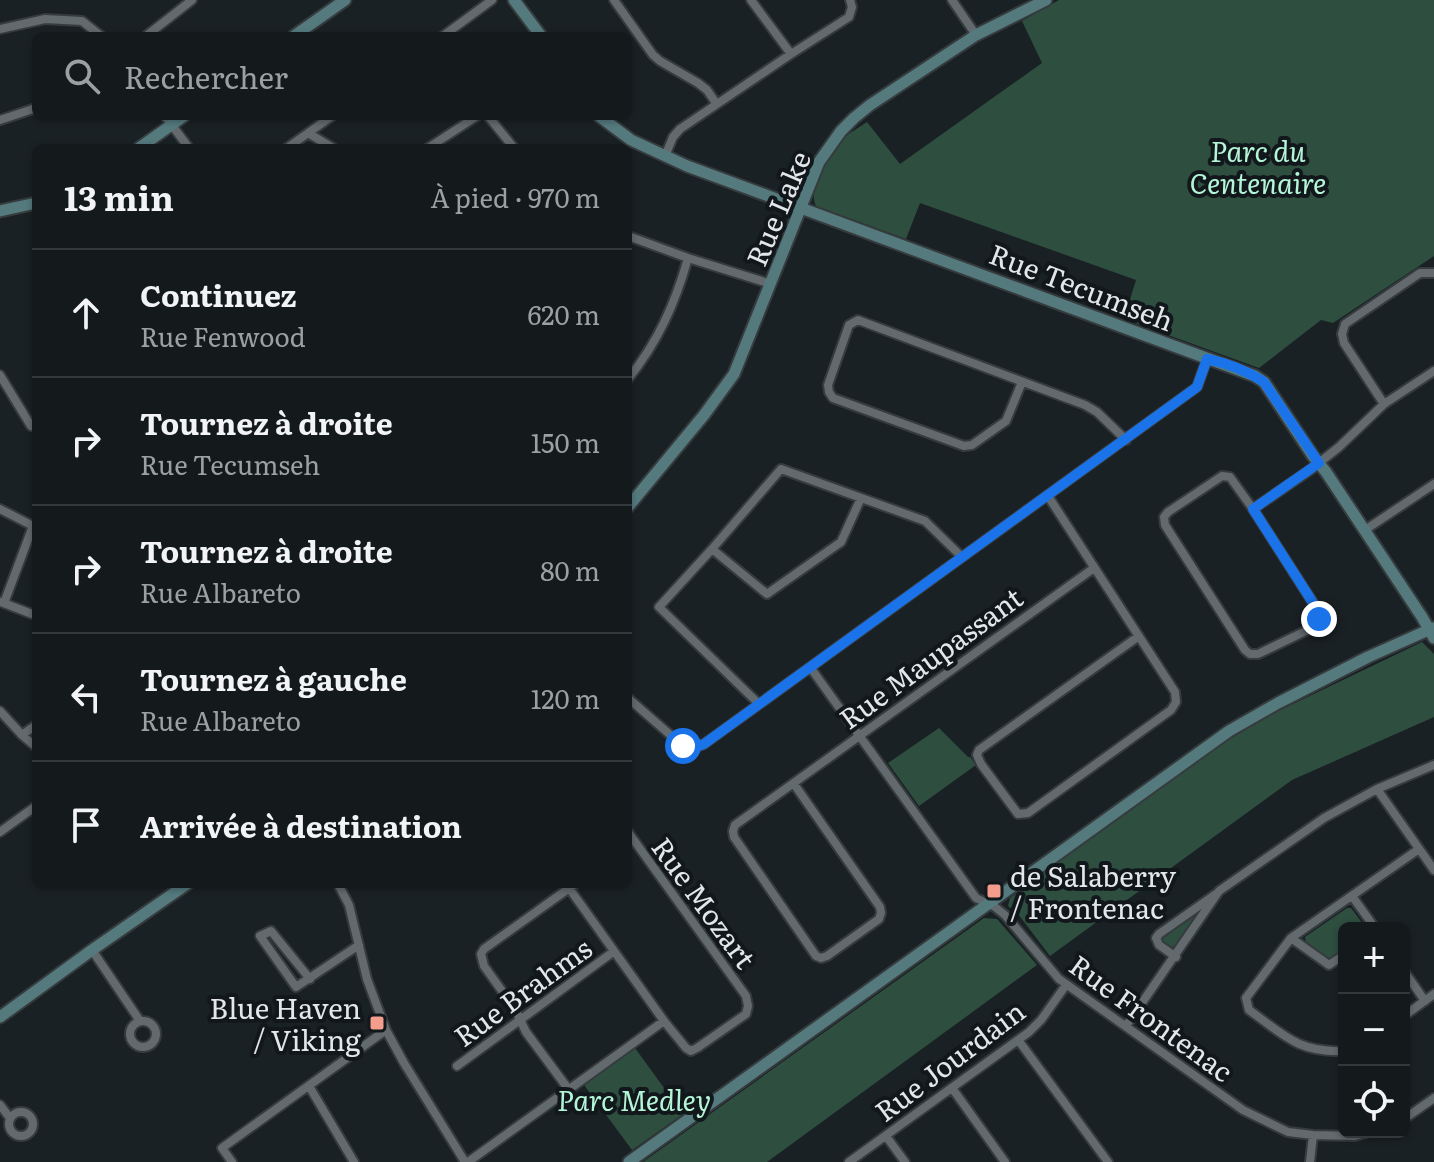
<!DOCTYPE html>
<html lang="fr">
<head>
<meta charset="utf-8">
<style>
	:root { --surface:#14191b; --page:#212628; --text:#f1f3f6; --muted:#9da0a3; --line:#33383a }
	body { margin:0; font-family:Literata,serif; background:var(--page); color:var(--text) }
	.controls { position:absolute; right:24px; bottom:24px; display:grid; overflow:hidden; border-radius:12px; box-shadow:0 2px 6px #0004 }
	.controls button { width:72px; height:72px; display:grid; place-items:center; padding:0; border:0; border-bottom:2px solid var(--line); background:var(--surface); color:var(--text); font:40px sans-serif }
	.stop { position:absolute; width:24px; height:24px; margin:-18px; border:6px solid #1a73e8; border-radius:50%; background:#fff }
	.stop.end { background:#1a73e8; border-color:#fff; box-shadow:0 2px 8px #0008 }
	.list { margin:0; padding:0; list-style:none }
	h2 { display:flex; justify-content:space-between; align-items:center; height:104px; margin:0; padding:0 32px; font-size:34px }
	h2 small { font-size:26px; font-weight:400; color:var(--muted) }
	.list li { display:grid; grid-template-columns:52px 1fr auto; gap:24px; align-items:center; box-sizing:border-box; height:128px; padding:0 32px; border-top:2px solid var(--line) }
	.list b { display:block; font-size:30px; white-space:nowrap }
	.list p { margin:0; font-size:26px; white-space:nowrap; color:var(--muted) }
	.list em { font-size:26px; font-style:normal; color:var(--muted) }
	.icon { flex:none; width:44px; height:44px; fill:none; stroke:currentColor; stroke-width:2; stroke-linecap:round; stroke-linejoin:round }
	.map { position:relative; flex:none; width:1434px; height:1162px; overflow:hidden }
	.search { position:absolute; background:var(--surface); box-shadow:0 2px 6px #0004; left:32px; top:32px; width:600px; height:88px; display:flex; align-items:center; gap:20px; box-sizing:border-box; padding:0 28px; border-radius:12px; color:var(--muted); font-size:30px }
	.panel { position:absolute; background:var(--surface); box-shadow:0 2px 6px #0004; left:32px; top:144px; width:600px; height:744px; border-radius:12px }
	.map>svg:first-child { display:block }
	.green { fill:#2e4e40 }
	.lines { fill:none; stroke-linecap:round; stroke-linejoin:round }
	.street-casing { stroke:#363b3e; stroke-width:12 }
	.secondary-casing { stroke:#363b3e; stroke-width:15 }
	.street { stroke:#626a6e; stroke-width:8 }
	.secondary { stroke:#547a7e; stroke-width:11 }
	.route { stroke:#1a73e8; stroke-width:10 }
	.poi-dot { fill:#f59d8d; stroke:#11171b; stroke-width:3 }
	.labels { text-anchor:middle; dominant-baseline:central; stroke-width:8; stroke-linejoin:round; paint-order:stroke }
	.park-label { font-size:28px; font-style:italic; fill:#b4f5d8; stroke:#11171b }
	.street-label { font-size:28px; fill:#e3e7ea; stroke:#11171b }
	.poi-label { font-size:28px; fill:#e3e7ea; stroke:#11171b; text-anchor:start }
</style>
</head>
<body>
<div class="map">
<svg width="1434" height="1162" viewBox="0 0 1434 1162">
	<rect width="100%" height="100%" fill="#1a2124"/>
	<path class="green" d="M1059,0H1434V256L1333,323L1321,320L1259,368L1124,319L1136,280L920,203L906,239L816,206C806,187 831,151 845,137C852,131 860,127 867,122L900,164L1042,63L1022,21Z
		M1422,642L1434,654V717L1292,780L1050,956L1018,914L1008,906L1010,898L1092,836L1225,742L1268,716Z
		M939,728L968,757H970L976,765L919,806L888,763Z
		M1347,908H1351L1366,928H1344V950L1329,959L1306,942L1305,937Z
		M1195,914L1197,916L1177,945L1170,948L1161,942L1163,936Z
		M984,918L997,919L1037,965L767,1162H643Z
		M635,1048L683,1114L632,1150L584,1085Z"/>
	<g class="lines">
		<g class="street-casing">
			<path id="street" d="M614,0L653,55L660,61L698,83L707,90L716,103
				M751,0L791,54
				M952,0L976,35
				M0,29L45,19L82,21L101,36
				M146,36L192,0
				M443,36L492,0
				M165,116L189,148
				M488,116L514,148
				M0,120L36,108
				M308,133L333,148
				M287,148L332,116
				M428,148L477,116
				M665,156L673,137L680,129L791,54L849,17L852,7L850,0
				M628,236L688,258L771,284
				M0,375L31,426L36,422
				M628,379C658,342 675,304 688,258
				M1022,382L1006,421L972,445L964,446L833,398L829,392L828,385L849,325L858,320L1085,405L1097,412L1126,440
				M1384,404L1344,343L1342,334L1345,324L1420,273H1434
				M1222,476L1230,477L1253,509L1317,609L1319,619L1314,627L1258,654H1250L1245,650L1165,525L1164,517L1168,512Z
				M1048,496L1175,692L1176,702L1171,710L1028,813L1018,814L981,764L977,755L979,750L1139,636
				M0,509L33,526
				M1253,509L1310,470L1339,447L1384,404L1434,371
				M1365,530L1434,484
				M712,549L767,594L841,542L861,498
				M1,602L32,614
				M4,603L33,526L36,524
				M810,667L976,898L995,907L1005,915L1059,979L1243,1110L1288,1132L1313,1135L1355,1136L1369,1132
				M628,698L683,746L693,748L704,744L1197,387L1207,359
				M759,704L659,607L712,549L781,469L925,521L962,557
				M0,711L22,735L36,747
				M22,735L36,725
				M794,784L880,907L881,913L879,919L827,956L821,958L816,956L734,837L733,831L735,825L1094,568
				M1377,789L1434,870
				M0,832L36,806
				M338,884L349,905L367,979L386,1030L404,1063L465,1162
				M569,888L664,1021L686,1048L691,1051L697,1048L746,1014L748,1006L746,996L628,832
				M1352,896L1375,928
				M1291,938L1329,965L1344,955
				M92,950L140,1021
				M1176,957L1159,945L1156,938L1159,934L1216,894
				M1404,971L1425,1001
				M310,979L271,931L260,936L296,987L359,945
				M1404,1016L1434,994
				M130 1034a13 13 0 1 1 26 0a13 13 0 1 1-26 0Z
				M1126,1026L1219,891L1324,818L1377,789L1434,765
				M1019,1041L1108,1162
				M1344,1051C1298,1053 1284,1035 1249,1010L1246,998L1291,938L1419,849
				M457,1066L613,952
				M309,1086L354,1162
				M952,1088L1005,1162
				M569,1090L526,1032L515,1009L484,966L481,954L484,949L575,884
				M0,1105L10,1118
				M9 1124a12 12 0 1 1 24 0a12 12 0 1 1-24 0Z
				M1404,1119L1434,1098
				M886,1136L905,1162
				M232,1162L222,1148L386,1030
				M468,1162L664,1021
				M849,1162L1029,1032L1041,1020L1066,985
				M1310,1162L1313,1135"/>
		</g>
		<g class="secondary-casing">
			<path id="secondary" d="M514,0L541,36
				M294,36L345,0
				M599,116L631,140L687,166L1255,376L1264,382L1313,456L1326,472L1422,617L1434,638
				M139,148L184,116
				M0,211L36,203
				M628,507L704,415L734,374L819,162L841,131L854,118L870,105L976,35L1046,0
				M0,1017L92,950L187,884
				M629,1162L1229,731L1278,703L1368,657L1433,628"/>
		</g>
		<use href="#street" class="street"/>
		<use href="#secondary" class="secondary"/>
	</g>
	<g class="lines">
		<path class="route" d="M683,746L693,748L704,744L1197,387L1207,359C1227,363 1247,371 1264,382L1319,463L1253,509L1317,609L1319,619"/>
	</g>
	<g class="poi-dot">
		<rect x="986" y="883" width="16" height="16" rx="4"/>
		<rect x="369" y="1015" width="16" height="16" rx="4"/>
	</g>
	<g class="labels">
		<g class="park-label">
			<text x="1258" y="150">Parc du<tspan x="1258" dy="32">Centenaire</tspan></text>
			<text x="634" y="1099">Parc Medley</text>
		</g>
		<g class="street-label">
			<text transform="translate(777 208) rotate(-67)">Rue Lake</text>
			<text transform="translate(1082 286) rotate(21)">Rue Tecumseh</text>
			<text transform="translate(930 657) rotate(-36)">Rue Maupassant</text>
			<text transform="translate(705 902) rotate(54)">Rue Mozart</text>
			<text transform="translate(522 991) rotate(-36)">Rue Brahms</text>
			<text transform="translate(1152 1017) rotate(36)">Rue Frontenac</text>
			<text transform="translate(949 1060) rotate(-37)">Rue Jourdain</text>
		</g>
		<g class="poi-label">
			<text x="1010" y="875">de Salaberry<tspan x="1010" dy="32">/ Frontenac</tspan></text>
			<text x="361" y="1007" text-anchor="end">Blue Haven<tspan x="361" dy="32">/ Viking</tspan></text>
		</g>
	</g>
</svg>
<div class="controls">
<button>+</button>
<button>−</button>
<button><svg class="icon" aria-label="locate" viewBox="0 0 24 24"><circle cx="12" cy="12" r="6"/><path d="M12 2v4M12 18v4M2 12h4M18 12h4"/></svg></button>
</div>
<div class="stop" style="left:683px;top:746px"></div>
<div class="stop end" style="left:1319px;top:619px"></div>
<div class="search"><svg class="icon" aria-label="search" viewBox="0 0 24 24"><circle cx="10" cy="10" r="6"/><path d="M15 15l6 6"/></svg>Rechercher</div>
<section class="panel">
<h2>13 min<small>À pied · 970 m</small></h2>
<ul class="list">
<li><svg class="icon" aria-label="ahead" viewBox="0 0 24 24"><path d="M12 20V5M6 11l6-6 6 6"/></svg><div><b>Continuez</b><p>Rue Fenwood</p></div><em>620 m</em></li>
<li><svg class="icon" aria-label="right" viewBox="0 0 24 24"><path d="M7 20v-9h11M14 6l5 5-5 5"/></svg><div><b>Tournez à droite</b><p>Rue Tecumseh</p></div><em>150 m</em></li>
<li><svg class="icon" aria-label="right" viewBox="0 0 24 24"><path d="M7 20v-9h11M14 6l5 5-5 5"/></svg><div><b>Tournez à droite</b><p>Rue Albareto</p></div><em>80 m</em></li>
<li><svg class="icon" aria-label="left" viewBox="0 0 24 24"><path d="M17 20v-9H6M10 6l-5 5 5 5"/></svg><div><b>Tournez à gauche</b><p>Rue Albareto</p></div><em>120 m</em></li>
<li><svg class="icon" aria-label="arrive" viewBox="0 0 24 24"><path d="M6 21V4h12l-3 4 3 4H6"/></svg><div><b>Arrivée à destination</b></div></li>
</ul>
</section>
</div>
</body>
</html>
